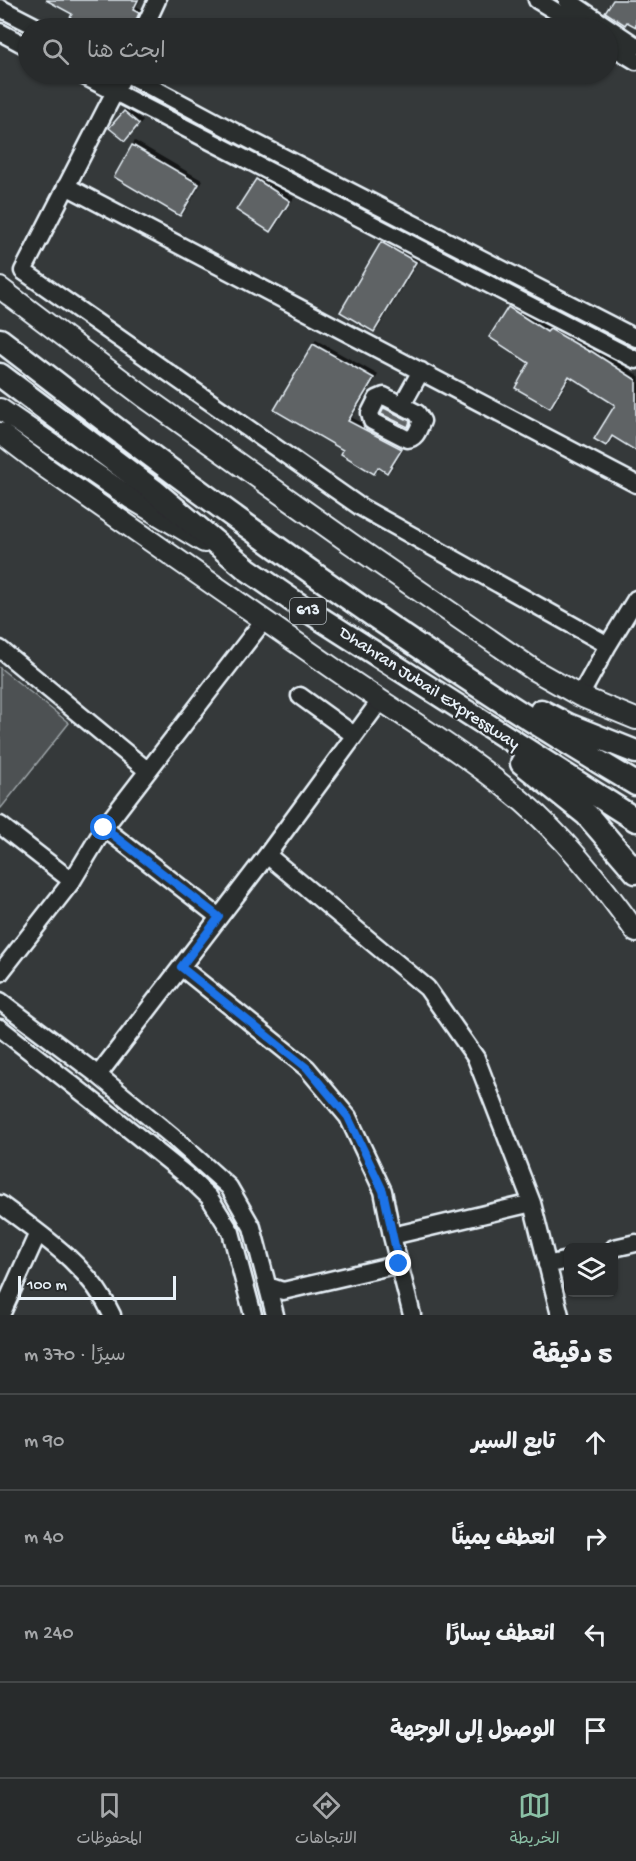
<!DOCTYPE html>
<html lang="ar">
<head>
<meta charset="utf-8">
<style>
	:root { --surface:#282b2c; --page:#303334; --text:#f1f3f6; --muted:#a5a7a9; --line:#444748; --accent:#8abfa5 }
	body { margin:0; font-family:"Gochi Hand","Playpen Sans Arabic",sans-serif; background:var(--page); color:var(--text); direction:rtl }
	.controls { position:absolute; right:18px; bottom:18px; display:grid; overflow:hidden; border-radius:9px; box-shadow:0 2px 4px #0004 }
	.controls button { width:54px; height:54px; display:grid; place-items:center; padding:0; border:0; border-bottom:2px solid var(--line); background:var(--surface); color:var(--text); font:30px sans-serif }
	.scale { position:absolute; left:18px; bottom:15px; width:158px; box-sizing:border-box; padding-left:6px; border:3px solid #e8f1f8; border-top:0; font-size:16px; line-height:21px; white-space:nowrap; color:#e8f1f8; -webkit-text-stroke:4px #2a2d2e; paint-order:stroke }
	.stop { position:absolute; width:18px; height:18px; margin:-14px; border:4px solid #1a73e8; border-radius:50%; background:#fff }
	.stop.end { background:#1a73e8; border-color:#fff; box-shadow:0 2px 6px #0008 }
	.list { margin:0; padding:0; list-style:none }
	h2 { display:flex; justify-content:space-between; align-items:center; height:78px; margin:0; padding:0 24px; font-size:26px }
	h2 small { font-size:20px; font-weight:400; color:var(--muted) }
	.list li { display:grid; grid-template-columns:39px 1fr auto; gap:18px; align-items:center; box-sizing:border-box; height:96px; padding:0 24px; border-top:2px solid var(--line) }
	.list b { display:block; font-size:22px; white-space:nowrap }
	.list em { font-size:20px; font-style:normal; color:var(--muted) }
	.icon { flex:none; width:33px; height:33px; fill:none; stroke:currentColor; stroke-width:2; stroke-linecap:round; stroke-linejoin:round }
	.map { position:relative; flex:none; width:636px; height:1315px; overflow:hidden; direction:ltr }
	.search { position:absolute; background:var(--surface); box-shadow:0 2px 4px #0004; left:18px; right:18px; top:18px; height:66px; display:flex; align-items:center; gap:15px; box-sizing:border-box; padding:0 21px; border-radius:33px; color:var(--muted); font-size:22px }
	.sheet { height:462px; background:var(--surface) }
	nav { display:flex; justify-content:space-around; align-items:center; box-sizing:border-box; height:84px; border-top:2px solid var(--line); background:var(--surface); font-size:16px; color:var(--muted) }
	nav a { display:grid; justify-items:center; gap:3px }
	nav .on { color:var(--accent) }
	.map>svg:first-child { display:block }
	.green { fill:#4d5152; stroke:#9aa1a5; stroke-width:1.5 }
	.building { fill:#5f6365; stroke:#e8f1f8; stroke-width:1.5; filter:url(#shadow) }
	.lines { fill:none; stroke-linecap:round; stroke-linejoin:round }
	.minor-casing { stroke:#e8f1f8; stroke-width:21 }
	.major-casing { stroke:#e8f1f8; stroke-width:24 }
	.highway-casing { stroke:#e8f1f8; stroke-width:27 }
	.minor { stroke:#2a2d2e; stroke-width:16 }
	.major { stroke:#2a2d2e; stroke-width:20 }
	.highway { stroke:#2a2d2e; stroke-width:22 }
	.route { stroke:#1a73e8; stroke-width:8 }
	.labels { text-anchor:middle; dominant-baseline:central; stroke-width:4.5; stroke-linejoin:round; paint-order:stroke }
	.shield { fill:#2a2d2e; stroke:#afb6bb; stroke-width:1.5 }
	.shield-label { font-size:16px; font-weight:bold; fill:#e8f1f8 }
	.street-label { font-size:18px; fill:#e8f1f8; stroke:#2a2d2e }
</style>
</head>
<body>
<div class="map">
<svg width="636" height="1315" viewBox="0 0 636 1315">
	<defs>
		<filter id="shadow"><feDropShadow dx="3" dy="-3" stdDeviation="0" flood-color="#0009"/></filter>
	</defs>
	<rect width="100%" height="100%" fill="#35393a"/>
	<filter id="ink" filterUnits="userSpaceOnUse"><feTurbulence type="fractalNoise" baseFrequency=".0167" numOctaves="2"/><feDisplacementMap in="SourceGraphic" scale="12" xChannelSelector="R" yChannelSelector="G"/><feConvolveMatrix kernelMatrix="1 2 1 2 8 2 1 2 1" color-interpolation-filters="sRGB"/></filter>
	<g filter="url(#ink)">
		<path class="green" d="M0,668L69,723L1,808H0Z"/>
		<path class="building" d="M46,0H138L133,10L139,13L134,25L128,22L125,28H81L68,21L72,14Z
			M613,0H636V27L627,22L625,25L605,12Z
			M124,111L139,124L125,141L109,128Z
			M132,145L199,184L180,216L114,177Z
			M256,179L290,201L270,232L236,210Z
			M381,242L416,262L374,332L340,312Z
			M508,307L547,332L550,329L590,352L591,351L636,380V451L612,436L606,446L594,439L615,405L569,376L550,408L515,388L529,363L489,337Z
			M313,344L374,378L348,421L402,449L387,473L378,467L374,474L341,454L343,450L274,410Z
			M384,408L410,421L408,427L381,414Z"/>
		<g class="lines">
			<g class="minor-casing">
				<path id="minor" d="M537,0L583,28
					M567,0L636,46
					M0,8L39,28
					M144,28L157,0
					M0,32L28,47
					M608,44L636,61
					M80,74L636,360
					M124,74L23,271L359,506L608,645L636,599
					M127,74L244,137L636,338
					M66,186L636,484
					M384,396L417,413L422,421C418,429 417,438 407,439L372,421L370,413L377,399Z
					M402,405L421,371
					M0,649L148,771
					M300,696L354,735
					M580,696L608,645
					M0,825L72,881
					M104,828L219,917
					M267,855L427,988L476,1058L532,1203L560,1315
					M181,967L307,1068L348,1117L383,1191L392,1236L412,1315
					M0,973L72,881L104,828L264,620
					M0,1001L98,1075L173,1137L229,1187L252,1227L275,1315
					M0,1028L120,1122L186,1175L209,1197L231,1232L253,1315
					M98,1075L267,855L380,701
					M0,1204C41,1235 90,1266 112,1315
					M392,1236L532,1203
					M614,1248L636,1243
					M547,1265L568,1260
					M268,1286L283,1291L399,1264
					M1,1315L38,1233"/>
			</g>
			<g class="major-casing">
				<path id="major" d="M0,288L143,396L350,543L534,670L580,696L636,719
					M0,409L132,499L204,542
					M0,433L46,468C143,536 240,604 337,671C399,714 466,753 523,802C567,840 603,885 636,932"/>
			</g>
			<g class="highway-casing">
				<path id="highway" d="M0,340C66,390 131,442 199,491C340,595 485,695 636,784
					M0,375L153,490L247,569L296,603L636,820
					M541,711L568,725L636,752
					M522,763L587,815L636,872"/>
			</g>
			<use href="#minor" class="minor"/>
			<use href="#major" class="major"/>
			<use href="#highway" class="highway"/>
		</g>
	</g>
	<g class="lines" filter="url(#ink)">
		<path class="route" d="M104,828L219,917L181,967L307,1068L348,1117L383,1191L399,1264"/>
	</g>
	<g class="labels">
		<rect class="shield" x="290" y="598" width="36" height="26" rx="4.5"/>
		<g class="shield-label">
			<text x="308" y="611">613</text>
		</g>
		<g class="street-label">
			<text transform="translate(429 689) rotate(33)">Dhahran Jubail Expressway</text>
		</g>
	</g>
</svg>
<div class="controls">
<button><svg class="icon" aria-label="layers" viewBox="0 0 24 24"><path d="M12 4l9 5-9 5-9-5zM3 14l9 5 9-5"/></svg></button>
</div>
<div class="scale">100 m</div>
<div class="stop" style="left:104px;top:828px"></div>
<div class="stop end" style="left:399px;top:1264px"></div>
<div class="search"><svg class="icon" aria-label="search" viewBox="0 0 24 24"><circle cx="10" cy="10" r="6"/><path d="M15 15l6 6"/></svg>ابحث هنا</div>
</div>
<section class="sheet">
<h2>5 دقيقة<small>سيرًا · 370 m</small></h2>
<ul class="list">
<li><svg class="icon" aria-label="ahead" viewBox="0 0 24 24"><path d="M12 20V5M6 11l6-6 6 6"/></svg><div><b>تابع السير</b></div><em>90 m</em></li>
<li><svg class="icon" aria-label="right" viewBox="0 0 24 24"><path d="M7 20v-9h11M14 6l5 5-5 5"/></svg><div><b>انعطف يمينًا</b></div><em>40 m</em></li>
<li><svg class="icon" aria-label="left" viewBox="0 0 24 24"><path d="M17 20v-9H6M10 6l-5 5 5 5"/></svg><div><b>انعطف يسارًا</b></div><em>240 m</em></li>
<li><svg class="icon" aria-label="arrive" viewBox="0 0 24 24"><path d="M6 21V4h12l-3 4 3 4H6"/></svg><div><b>الوصول إلى الوجهة</b></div></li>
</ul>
</section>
<nav>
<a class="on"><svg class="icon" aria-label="map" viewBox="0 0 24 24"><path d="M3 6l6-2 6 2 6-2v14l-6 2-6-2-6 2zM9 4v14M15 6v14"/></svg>الخريطة</a>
<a><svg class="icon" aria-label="directions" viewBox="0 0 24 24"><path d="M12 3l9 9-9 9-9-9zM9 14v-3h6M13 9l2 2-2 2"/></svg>الاتجاهات</a>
<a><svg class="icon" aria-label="saved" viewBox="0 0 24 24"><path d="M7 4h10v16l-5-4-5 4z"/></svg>المحفوظات</a>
</nav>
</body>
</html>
